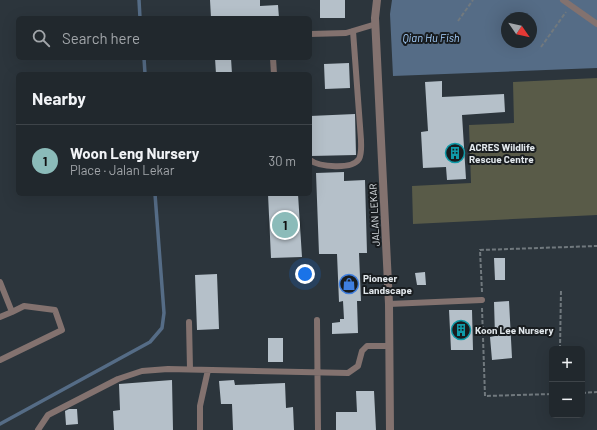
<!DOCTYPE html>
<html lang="en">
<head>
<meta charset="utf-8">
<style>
	:root { --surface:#21282d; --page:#293035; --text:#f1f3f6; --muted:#a2a6aa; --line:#3e4449; --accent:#8bbbb9 }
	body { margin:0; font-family:Barlow,sans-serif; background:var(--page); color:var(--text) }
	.controls { position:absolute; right:12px; bottom:12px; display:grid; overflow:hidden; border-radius:6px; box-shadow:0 4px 16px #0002 }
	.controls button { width:36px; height:36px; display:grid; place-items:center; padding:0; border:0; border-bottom:1px solid var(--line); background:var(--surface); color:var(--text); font:20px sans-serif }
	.compass { position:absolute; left:501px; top:12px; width:36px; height:36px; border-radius:50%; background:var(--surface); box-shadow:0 4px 16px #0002; rotate:124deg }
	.you { position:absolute; left:305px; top:274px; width:14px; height:14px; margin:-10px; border:3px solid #fff; border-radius:50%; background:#1a73e8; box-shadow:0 0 0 6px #1a73e833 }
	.badge { display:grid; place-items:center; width:26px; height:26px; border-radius:50%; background:var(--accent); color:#111; font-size:13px; font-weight:700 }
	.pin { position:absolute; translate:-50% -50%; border:2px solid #fff; box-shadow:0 1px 4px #0006 }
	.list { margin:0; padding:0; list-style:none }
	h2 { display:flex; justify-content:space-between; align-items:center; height:52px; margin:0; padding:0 16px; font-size:17px }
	h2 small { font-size:13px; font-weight:400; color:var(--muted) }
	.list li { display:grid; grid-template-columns:26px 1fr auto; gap:12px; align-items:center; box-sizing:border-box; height:72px; padding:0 16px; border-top:1px solid var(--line) }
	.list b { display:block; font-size:15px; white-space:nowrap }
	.list p { margin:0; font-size:13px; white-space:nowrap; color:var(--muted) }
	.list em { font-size:13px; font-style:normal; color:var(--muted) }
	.icon { flex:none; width:22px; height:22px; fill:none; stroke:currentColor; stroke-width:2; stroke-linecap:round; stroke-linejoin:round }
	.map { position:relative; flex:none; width:597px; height:430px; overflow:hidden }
	.search { position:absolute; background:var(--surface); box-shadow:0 4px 16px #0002; left:16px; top:16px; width:296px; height:44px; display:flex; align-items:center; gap:10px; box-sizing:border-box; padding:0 14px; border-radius:6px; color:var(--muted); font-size:15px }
	.panel { position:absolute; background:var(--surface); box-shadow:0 4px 16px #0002; left:16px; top:72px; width:296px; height:124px; border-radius:6px }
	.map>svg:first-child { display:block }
	.green { fill:#595b48 }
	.water { fill:#556c86; fill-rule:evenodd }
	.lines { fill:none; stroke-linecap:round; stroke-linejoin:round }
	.stream { stroke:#556c86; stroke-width:3.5 }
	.building { fill:#b5c0c9 }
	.path { stroke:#71797e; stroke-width:2; stroke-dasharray:4 2; stroke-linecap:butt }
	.service { stroke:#83726f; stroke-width:6 }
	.minor { stroke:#83726f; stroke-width:8 }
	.labels { text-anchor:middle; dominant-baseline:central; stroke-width:4; stroke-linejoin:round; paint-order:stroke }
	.poi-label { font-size:10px; font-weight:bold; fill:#e1e7eb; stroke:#181c1f; text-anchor:start }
	.street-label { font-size:10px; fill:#e1e7eb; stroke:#181c1f }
	.water-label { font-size:11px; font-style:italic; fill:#a6d0fe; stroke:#181c1f }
</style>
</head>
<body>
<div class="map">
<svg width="597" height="430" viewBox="0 0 597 430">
	<rect width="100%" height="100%" fill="#2c353c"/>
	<path class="green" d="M597,78V215L413,224L412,186L471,183L469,125L514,123L513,82Z"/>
	<path class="water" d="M392,0H597V68L393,76L390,14ZM507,18H531V42H507Z"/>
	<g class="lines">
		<path class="stream" d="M139,0L140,18
			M144,58L145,74
			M0,424L150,342L162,328L164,313L155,194"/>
	</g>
	<path class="building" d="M210,0H260V6L278,5L279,18H211Z
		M320,0H345V18H320Z
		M215,58H231L232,74H216Z
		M349,63L350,88L325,89L324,64Z
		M442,81V97L504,94L505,112L462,115L466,179L447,180L446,167L423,168L421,132L428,131L425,82Z
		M355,114L356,155L311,156L310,116Z
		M344,172V181L365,180L367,253H359L361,301H357L358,333L332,334V323L340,322V319H344L343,301L339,302L337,254H319L316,173Z
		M268,194H298L302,257L271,258Z
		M494,258H505V280H495Z
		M425,272L426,285H417L415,273Z
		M217,274L219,329L197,330L195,275Z
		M509,301L512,358L492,360L490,337L495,336L494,302Z
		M449,310H472L473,350H451Z
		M268,338H283V362H268Z
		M172,380L173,430H114L113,411L120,410L119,384Z
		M234,380L235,385L285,383L286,408L293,407L294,430H233L232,404H221L219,381Z
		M356,391H374L376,430H336V412H357Z
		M69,409H77L78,424L66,425L65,411Z"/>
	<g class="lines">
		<path class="path" d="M458,21L473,0
			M541,47L566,12
			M482,292L480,250L597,246
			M482,308L485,396L552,394
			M560,349L561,290
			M582,393L597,392"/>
		<path class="service" d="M563,0L597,24
			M310,34L346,33L376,24
			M273,58L274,74
			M310,160C319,167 352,170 359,159C362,153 361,146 361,140L353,31
			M0,282L12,312L0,317
			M389,304L482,300
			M317,320L318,430
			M189,322L190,369
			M0,360L62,330L55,310L24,306L12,312
			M38,430L48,415L118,379L142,371L168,369L348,373L358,366L362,351L367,346H389
			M200,430V406L208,370"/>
		<path class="minor" d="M377,0L375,18L389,304L390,430"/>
	</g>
	<defs>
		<g id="building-ring" transform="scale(1)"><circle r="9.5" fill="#181c1f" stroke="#0f9aa8" stroke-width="1.5"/><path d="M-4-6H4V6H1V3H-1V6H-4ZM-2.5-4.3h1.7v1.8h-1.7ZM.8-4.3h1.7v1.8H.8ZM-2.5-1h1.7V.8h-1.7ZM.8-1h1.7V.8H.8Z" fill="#0f9aa8"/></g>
		<g id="shop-ring" transform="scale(1)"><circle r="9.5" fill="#181c1f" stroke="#3f7fe0" stroke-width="1.5"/><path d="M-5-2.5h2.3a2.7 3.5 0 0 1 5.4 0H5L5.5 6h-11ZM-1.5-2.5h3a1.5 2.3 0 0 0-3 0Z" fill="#3f7fe0"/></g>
	</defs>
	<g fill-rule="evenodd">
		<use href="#building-ring" x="455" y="153"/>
		<use href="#shop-ring" x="349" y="284"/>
		<use href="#building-ring" x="461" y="330"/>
	</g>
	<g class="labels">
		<g class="poi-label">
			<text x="469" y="147">ACRES Wildlife<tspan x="469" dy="12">Rescue Centre</tspan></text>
			<text x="363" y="278">Pioneer<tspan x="363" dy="12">Landscape</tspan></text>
			<text x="475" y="330">Koon Lee Nursery</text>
		</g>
		<g class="street-label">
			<text transform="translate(374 215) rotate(-93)">JALAN LEKAR</text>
		</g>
		<g class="water-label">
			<text x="431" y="37">Qian Hu Fish</text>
		</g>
	</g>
</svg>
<div class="controls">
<button>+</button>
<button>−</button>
</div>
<svg class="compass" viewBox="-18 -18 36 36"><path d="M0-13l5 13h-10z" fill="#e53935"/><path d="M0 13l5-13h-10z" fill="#a2a6aa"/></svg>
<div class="you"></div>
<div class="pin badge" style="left:285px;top:225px">1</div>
<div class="search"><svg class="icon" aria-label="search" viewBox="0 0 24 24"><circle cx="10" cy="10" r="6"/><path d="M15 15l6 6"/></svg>Search here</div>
<section class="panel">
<h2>Nearby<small></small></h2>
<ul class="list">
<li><span class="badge">1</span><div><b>Woon Leng Nursery</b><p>Place · Jalan Lekar</p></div><em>30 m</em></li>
</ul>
</section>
</div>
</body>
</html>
